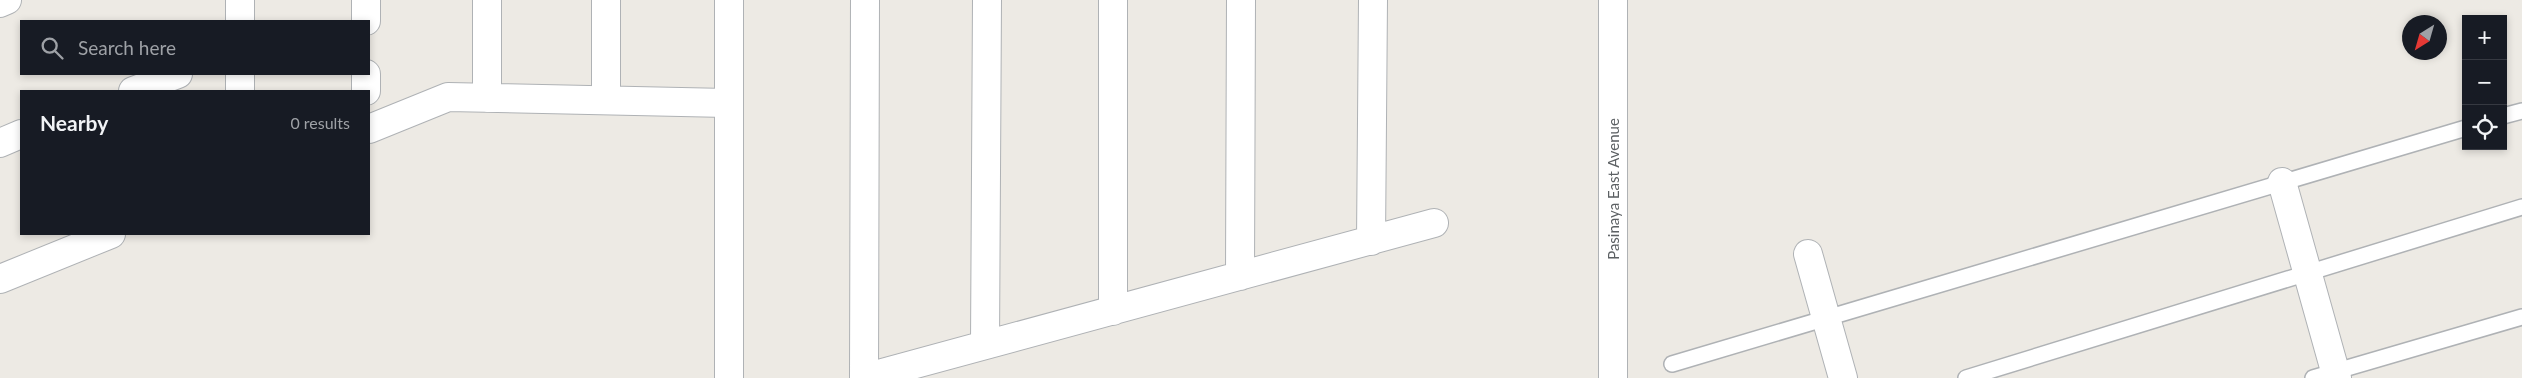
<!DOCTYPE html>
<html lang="en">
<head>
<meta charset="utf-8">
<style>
	:root { --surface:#171b24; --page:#242831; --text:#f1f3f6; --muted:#9ea1a6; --line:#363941 }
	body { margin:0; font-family:Lato,sans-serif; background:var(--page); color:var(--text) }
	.controls { position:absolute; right:15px; top:15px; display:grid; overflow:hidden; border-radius:0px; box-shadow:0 2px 8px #0003 }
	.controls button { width:45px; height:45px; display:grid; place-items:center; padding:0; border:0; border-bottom:1px solid var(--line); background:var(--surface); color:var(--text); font:25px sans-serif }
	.compass { position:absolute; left:2402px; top:15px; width:45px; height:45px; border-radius:50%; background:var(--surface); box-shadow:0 2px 8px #0003; rotate:217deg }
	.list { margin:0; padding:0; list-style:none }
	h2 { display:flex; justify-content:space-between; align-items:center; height:65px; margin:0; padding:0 20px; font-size:21px }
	h2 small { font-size:16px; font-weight:400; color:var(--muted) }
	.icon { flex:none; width:28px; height:28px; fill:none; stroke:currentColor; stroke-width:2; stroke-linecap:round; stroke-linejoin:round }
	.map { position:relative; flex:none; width:2522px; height:378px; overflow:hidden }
	.search { position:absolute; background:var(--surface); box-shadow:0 2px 8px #0003; left:20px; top:20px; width:350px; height:55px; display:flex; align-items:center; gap:12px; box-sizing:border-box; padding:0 18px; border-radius:0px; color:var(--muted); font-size:19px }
	.panel { position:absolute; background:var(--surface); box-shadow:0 2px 8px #0003; left:20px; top:90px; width:350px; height:145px; border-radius:0px }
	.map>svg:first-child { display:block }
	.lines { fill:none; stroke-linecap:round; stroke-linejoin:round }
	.service-casing { stroke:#afb2b5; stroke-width:18 }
	.minor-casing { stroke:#afb2b5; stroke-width:30 }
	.tertiary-casing { stroke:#afb2b5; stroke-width:30 }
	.service { stroke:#fff; stroke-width:15 }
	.minor { stroke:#fff; stroke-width:28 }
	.tertiary { stroke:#fff; stroke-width:28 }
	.labels { text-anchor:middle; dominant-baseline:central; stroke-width:4; stroke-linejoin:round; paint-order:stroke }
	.street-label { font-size:15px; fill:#5c6063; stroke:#fff }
</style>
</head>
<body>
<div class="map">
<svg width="2522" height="378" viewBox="0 0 2522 378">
	<rect width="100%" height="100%" fill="#edeae4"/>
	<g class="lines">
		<g class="service-casing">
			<path id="service" d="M2503,116L2522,111
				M1672,364L2466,128
				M1966,378L2522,207
				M2313,378L2522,317"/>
		</g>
		<g class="minor-casing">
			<path id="minor" d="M366,0V21
				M487,0V98
				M606,0V100
				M1113,0V311
				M0,3L7,0
				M240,21V0
				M366,74V91
				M133,91L178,74
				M240,91V74
				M369,129L448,97L727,103
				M0,143L21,134
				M2282,182L2337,378
				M1371,241L1373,0
				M1808,254L1843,378
				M1240,276L1241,0
				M0,279L111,234
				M985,345L987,0
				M729,378V0
				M864,378L1434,223
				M864,378L865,0"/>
		</g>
		<g class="tertiary-casing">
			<path id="tertiary" d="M1613,0V378"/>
		</g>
		<use href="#service" class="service"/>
		<use href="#minor" class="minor"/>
		<use href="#tertiary" class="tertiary"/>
	</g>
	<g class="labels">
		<g class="street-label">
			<text transform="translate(1613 189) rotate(-90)">Pasinaya East Avenue</text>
		</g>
	</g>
</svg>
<div class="controls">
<button>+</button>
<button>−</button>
<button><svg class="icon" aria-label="locate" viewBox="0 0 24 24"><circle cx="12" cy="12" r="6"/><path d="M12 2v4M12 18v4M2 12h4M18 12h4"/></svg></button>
</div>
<svg class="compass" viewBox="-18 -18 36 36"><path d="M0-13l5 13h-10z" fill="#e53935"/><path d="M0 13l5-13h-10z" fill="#9ea1a6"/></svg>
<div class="search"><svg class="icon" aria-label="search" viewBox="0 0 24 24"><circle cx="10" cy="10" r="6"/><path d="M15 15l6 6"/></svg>Search here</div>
<section class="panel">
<h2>Nearby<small>0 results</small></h2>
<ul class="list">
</ul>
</section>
</div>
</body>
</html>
